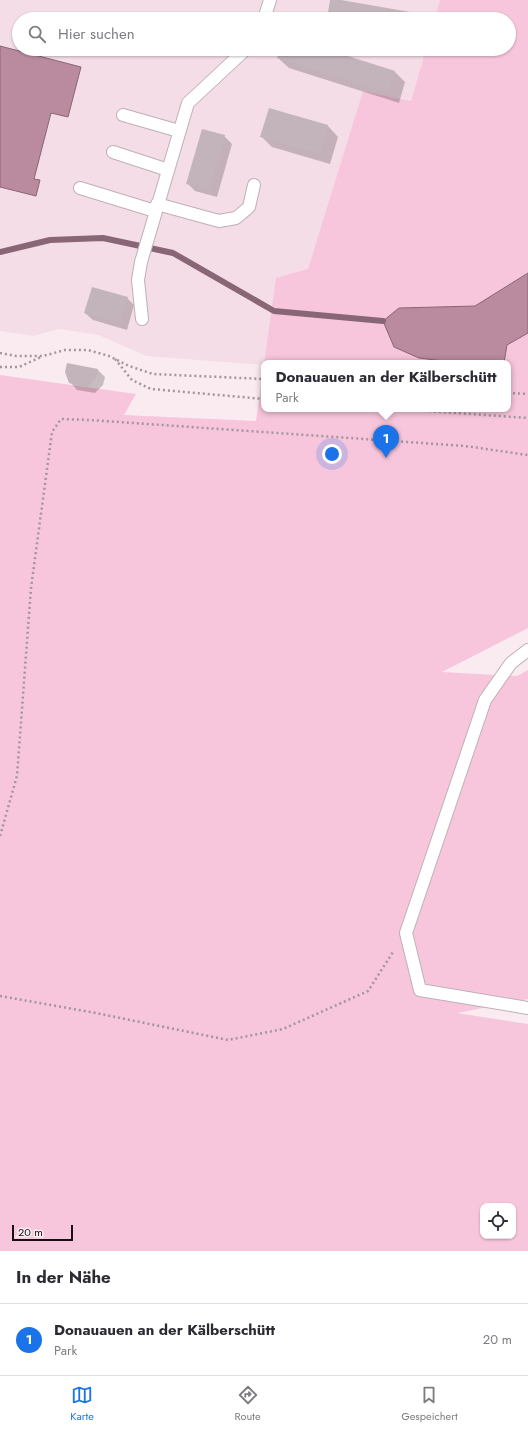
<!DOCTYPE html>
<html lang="de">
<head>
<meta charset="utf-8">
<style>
	:root { --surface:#fff; --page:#f2f2f3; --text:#2b2b33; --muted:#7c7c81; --line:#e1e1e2; --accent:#1a73e8 }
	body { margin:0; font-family:Jost,sans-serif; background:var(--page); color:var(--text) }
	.controls { position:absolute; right:12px; bottom:12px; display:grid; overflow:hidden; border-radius:8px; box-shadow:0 1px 3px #0004 }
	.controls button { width:36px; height:36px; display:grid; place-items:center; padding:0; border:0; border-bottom:1px solid var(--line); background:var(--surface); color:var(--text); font:20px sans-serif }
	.scale { position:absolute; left:12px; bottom:10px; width:61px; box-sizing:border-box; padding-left:4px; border:2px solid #161113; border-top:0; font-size:11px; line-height:14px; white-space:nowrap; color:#161113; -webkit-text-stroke:3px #faebf1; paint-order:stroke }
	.you { position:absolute; left:332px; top:454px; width:14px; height:14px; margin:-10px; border:3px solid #fff; border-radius:50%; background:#1a73e8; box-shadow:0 0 0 6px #1a73e833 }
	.badge { display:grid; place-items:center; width:26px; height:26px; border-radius:50%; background:var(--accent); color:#fff; font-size:13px; font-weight:700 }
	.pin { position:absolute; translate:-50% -33px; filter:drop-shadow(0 1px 2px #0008) }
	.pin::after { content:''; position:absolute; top:21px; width:14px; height:12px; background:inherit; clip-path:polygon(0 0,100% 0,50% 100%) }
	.popup { position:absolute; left:261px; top:360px; width:250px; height:52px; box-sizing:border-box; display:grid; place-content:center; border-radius:8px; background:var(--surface); filter:drop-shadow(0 1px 3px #0005); font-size:13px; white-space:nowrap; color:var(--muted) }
	.popup b { font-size:15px; color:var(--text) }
	.popup::after { content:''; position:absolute; left:50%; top:100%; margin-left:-8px; border:8px solid transparent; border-top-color:var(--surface) }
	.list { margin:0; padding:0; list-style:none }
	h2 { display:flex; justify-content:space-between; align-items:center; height:52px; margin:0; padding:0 16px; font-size:17px }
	h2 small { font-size:13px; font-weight:400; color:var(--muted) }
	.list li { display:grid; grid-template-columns:26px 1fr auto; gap:12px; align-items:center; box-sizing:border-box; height:72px; padding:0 16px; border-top:1px solid var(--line) }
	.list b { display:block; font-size:15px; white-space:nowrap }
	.list p { margin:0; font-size:13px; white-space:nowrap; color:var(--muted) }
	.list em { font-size:13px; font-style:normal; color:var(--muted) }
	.icon { flex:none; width:22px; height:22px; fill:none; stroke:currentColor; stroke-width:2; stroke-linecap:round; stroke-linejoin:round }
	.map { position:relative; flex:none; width:528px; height:1251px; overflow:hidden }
	.search { position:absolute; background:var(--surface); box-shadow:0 1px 3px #0004; left:12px; right:12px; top:12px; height:44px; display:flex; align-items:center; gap:10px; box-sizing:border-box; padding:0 14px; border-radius:22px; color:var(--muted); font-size:15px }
	.sheet { height:124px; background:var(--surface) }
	nav { display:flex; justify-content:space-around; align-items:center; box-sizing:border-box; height:56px; border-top:1px solid var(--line); background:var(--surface); font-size:11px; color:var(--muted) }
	nav a { display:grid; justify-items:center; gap:2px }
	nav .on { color:var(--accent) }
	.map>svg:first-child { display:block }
	.built { fill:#f4dde6 }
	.green { fill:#f8c6dc; fill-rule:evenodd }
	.water { fill:#ba8a9f; stroke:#896675 }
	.shadow { fill:#0003 }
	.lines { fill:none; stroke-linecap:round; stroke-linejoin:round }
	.stream { stroke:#896675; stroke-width:6 }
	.building { fill:#c2b4ba }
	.lane-casing { stroke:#bfb0b6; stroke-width:14 }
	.path { stroke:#a1969a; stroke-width:2.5; stroke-dasharray:2 3; stroke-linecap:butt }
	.lane { stroke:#fff; stroke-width:12 }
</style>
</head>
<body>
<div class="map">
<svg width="528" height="1251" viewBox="0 0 528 1251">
	<rect width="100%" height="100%" fill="#faebf1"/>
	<path class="built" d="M0,0H440L434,19H19V49H426L411,101L363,91L280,363H264V365L146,356L99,335L59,329L33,336L0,331Z"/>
	<path class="green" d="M440,0H528V628L442,672L517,676L528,670V999L457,1013L528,1024V1251H0V375L136,394L124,415L256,421L276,278L308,269L363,91L411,101L426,49H509V19H434ZM264,363H508V409H264ZM483,1206H513V1236H483Z"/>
	<path class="water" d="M0,46L81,67L68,117L51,113L34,179L40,180L36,196L0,187Z
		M528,273V333L507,345L504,363H459L419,358L394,347L383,321L399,308L475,306Z"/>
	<path class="shadow" d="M331,0L410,13L416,19H328Z
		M281,49H323L395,72L405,82L399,103L289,68L278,58Z
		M270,109L328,126L338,137L330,164L272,147L261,136Z
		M224,136L232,144L217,197L195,191L187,183Z
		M127,298L134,305L127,330L93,320L85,313Z
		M67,364L98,370L105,377L103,385L95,393L77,390L70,382Z"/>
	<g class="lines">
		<path class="stream" d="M0,252L50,240L103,238L173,253L274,311L383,321"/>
	</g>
	<path class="building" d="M330,0H341L410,12L409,19H327Z
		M280,49H326L395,71L388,93L277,58Z
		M269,108L328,125L320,154L260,137Z
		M202,129L225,135L210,190L186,184Z
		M92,287L128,297L120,323L84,313Z
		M67,363L98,369L96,378L87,387L69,383L65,372Z"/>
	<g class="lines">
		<g class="lane-casing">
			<path id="lane" d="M264,19L270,0
				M123,115L179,131
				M113,152L168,170
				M80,188L155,211
				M157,204L219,221L236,218L249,207L254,185
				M142,319L138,280L141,262L188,103L246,49
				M528,650L511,663L485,700L406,933L420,990L528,1008"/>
		</g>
		<path class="path" d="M0,353L16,356H43L65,350H88L109,356L129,366L153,374L264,379
			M115,359L132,380L151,389L264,399
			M0,367H19L41,357
			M508,393L528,394
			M399,409L528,418
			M0,836L17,776L31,588L52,432L61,419L90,420L465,446L528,455
			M0,996L96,1013L228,1040L283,1029L368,991L393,952"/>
		<use href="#lane" class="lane"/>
	</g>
</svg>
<div class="controls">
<button><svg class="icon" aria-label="locate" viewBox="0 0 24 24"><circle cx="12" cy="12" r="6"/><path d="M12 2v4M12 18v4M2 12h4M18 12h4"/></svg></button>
</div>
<div class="scale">20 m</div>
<div class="you"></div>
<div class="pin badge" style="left:386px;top:458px">1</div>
<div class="popup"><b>Donauauen an der Kälberschütt</b>Park</div>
<div class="search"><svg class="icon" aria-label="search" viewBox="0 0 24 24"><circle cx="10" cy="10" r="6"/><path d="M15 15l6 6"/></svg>Hier suchen</div>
</div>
<section class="sheet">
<h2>In der Nähe<small></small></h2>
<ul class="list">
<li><span class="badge">1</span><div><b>Donauauen an der Kälberschütt</b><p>Park</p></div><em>20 m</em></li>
</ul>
</section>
<nav>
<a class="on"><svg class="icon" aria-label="map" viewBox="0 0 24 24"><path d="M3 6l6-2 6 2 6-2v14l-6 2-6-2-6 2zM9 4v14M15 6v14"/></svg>Karte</a>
<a><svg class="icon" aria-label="directions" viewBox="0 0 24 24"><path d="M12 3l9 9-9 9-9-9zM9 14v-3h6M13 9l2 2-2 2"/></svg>Route</a>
<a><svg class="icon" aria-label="saved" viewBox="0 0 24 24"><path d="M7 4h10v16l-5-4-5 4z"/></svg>Gespeichert</a>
</nav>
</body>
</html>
